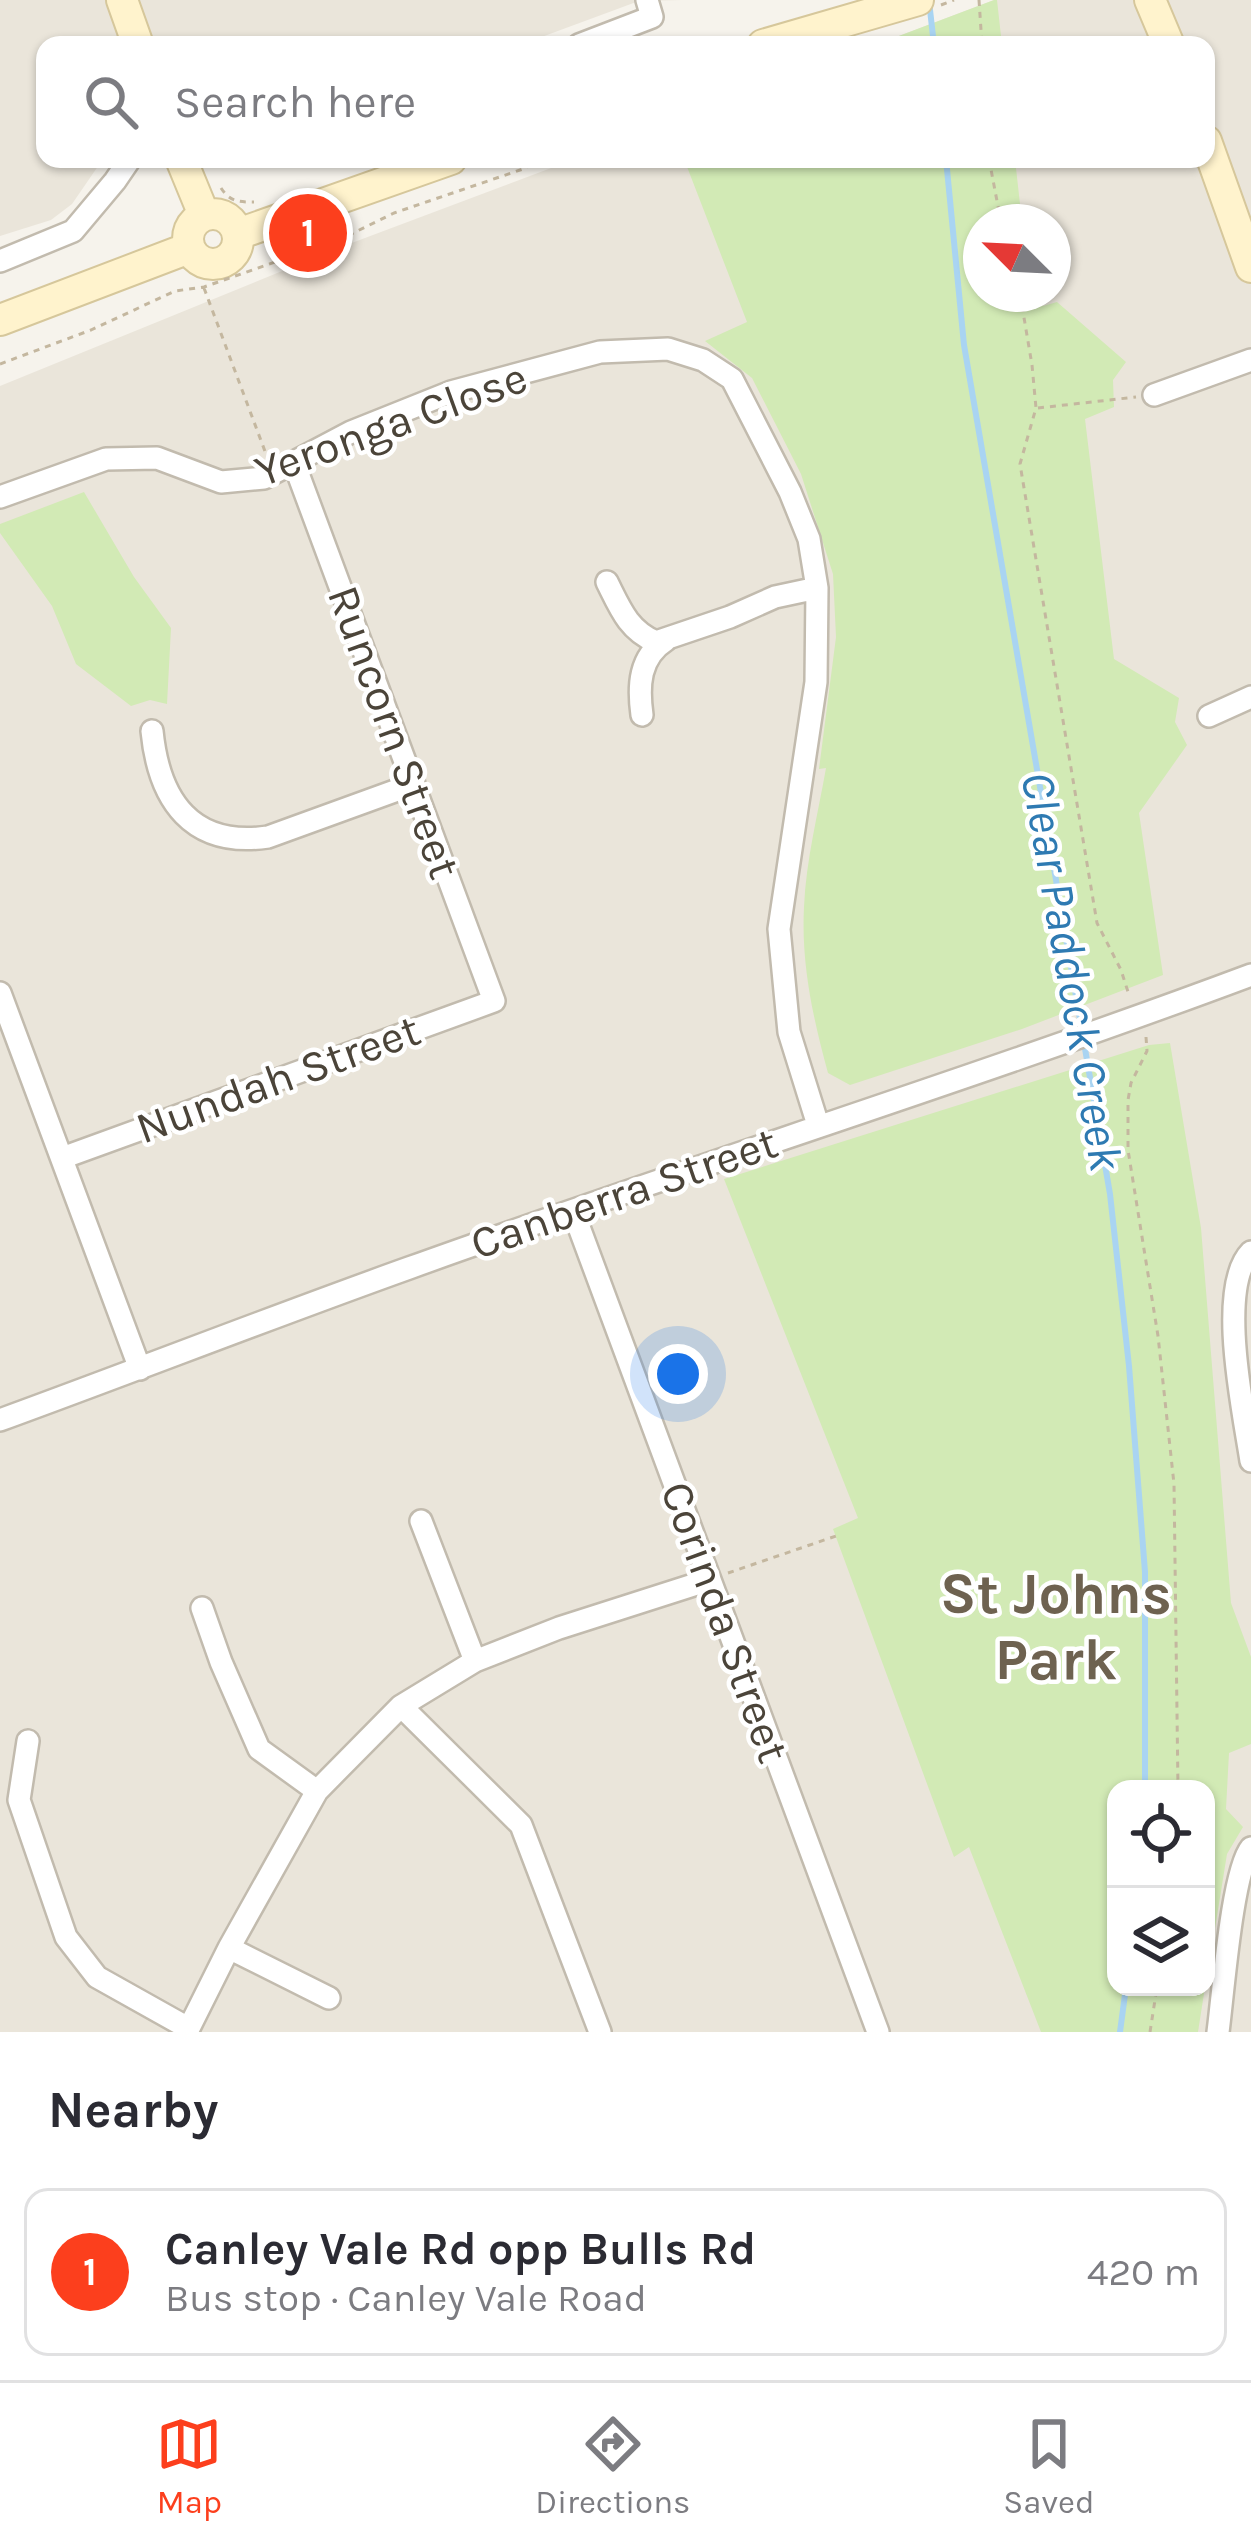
<!DOCTYPE html>
<html lang="en">
<head>
<meta charset="utf-8">
<style>
	:root { --surface:#fff; --page:#f7f7f7; --text:#2b2b33; --muted:#7c7c81; --line:#e1e1e2; --accent:#fc3f1d }
	body { margin:0; font-family:Karla,sans-serif; background:var(--page); color:var(--text) }
	.controls { position:absolute; right:36px; bottom:36px; display:grid; overflow:hidden; border-radius:24px; box-shadow:0 3px 9px #0004 }
	.controls button { width:108px; height:108px; display:grid; place-items:center; padding:0; border:0; border-bottom:3px solid var(--line); background:var(--surface); color:var(--text); font:60px sans-serif }
	.compass { position:absolute; left:963px; top:204px; width:108px; height:108px; border-radius:50%; background:var(--surface); box-shadow:0 3px 9px #0004; rotate:294deg }
	.you { position:absolute; left:678px; top:1374px; width:42px; height:42px; margin:-30px; border:9px solid #fff; border-radius:50%; background:#1a73e8; box-shadow:0 0 0 18px #1a73e833 }
	.badge { display:grid; place-items:center; width:78px; height:78px; border-radius:50%; background:var(--accent); color:#fff; font-size:39px; font-weight:700 }
	.pin { position:absolute; translate:-50% -50%; border:6px solid #fff; box-shadow:0 3px 12px #0006 }
	.list { margin:0; padding:0; list-style:none }
	h2 { display:flex; justify-content:space-between; align-items:center; height:156px; margin:0; padding:0 48px; font-size:51px }
	h2 small { font-size:39px; font-weight:400; color:var(--muted) }
	.list li { display:grid; grid-template-columns:78px 1fr auto; gap:36px; align-items:center; box-sizing:border-box; height:168px; margin:0 24px 24px; padding:0 24px; border:3px solid var(--line); border-radius:24px }
	.list b { display:block; font-size:45px; white-space:nowrap }
	.list p { margin:0; font-size:39px; white-space:nowrap; color:var(--muted) }
	.list em { font-size:39px; font-style:normal; color:var(--muted) }
	.icon { flex:none; width:66px; height:66px; fill:none; stroke:currentColor; stroke-width:2; stroke-linecap:round; stroke-linejoin:round }
	.map { position:relative; flex:none; width:1251px; height:2032px; overflow:hidden }
	.search { position:absolute; background:var(--surface); box-shadow:0 3px 9px #0004; left:36px; right:36px; top:36px; height:132px; display:flex; align-items:center; gap:30px; box-sizing:border-box; padding:0 42px; border-radius:24px; color:var(--muted); font-size:45px }
	.sheet { height:348px; background:var(--surface) }
	nav { display:flex; justify-content:space-around; align-items:center; box-sizing:border-box; height:168px; border-top:3px solid var(--line); background:var(--surface); font-size:33px; color:var(--muted) }
	nav a { display:grid; justify-items:center; gap:6px }
	nav .on { color:var(--accent) }
	.map>svg:first-child { display:block }
	.residential { fill:#eae5da; fill-rule:evenodd }
	.green { fill:#d2eab5 }
	.lines { fill:none; stroke-linecap:round; stroke-linejoin:round }
	.stream { stroke:#a9d4f2; stroke-width:6 }
	.street-casing { stroke:#c2bbae; stroke-width:26 }
	.secondary-casing { stroke:#d6c79b; stroke-width:34 }
	.path { stroke:#c4b79f; stroke-width:3; stroke-dasharray:6 6; stroke-linecap:butt }
	.street { stroke:#fff; stroke-width:21 }
	.secondary { stroke:#fff3cd; stroke-width:30 }
	.labels { text-anchor:middle; dominant-baseline:central; stroke-width:9; stroke-linejoin:round; paint-order:stroke }
	.street-label { font-size:45px; fill:#4b4439; stroke:#fff }
	.water-label { font-size:48px; font-style:italic; fill:#2e7ab2; stroke:#fff }
	.district-label { font-size:57px; font-weight:bold; fill:#6e6250; stroke:#fff }
</style>
</head>
<body>
<div class="map">
<svg width="1251" height="2032" viewBox="0 0 1251 2032">
	<rect width="100%" height="100%" fill="#f6f3ec"/>
	<path class="residential" d="M0,0H682L639,1L520,45H45V159H103L72,204L51,220L0,236Z
		M994,0H1251V2032H0V386L341,247L575,159H1206V45H875ZM981,222H1053V294H981ZM1116,1789H1206V1987H1116Z"/>
	<path class="green" d="M994,0H997L1002,45H875Z
		M684,159H1015L1022,222H981V294H1039L1043,306L1057,302L1126,362L1113,380L1114,407L1085,419L1114,659L1179,698L1175,722L1187,745L1139,813L1163,975L1022,1029L850,1085L828,1073C813,1018 801,964 804,907C806,860 818,814 826,768L819,769L836,637L833,574L801,474L752,378L705,341L747,322Z
		M84,492L134,577L171,628L167,704L150,700L131,706L76,664L52,606L0,533V524Z
		M1170,1043L1201,1228L1231,1603L1251,1657V1744L1229,1753L1226,1809L1243,1827L1227,1854L1206,1984V1789H1116V1987H1205L1198,2032H1041L969,1847L954,1857L833,1529L858,1518L724,1179L1149,1045Z"/>
	<g class="lines">
		<path class="stream" d="M929,1L934,45
			M946,159L964,345L1110,1194L1129,1366L1145,1572V1789
			M1120,2032L1126,1987"/>
		<g class="street-casing">
			<path id="street" d="M579,45L652,17L647,0
				M0,261L73,231L115,181L130,159
				M1154,395L1251,360
				M0,497L106,459L157,458L221,482L264,478L351,432L451,392L600,352L668,349L703,360L732,379L790,492L809,539L817,588L816,682L779,929L789,1032L818,1125
				M607,582C620,608 628,630 656,642L730,617L775,597L817,588
				M642,715C638,686 639,657 666,640
				M1209,716L1251,697
				M152,731C159,801 192,848 268,837L414,784
				M0,993L140,1369
				M62,1158L494,1001L294,463
				M573,1211L878,2032
				M1251,1252C1216,1287 1244,1414 1251,1461
				M0,1420C137,1370 272,1317 409,1268C689,1167 973,1079 1251,975
				M421,1521L475,1661
				M202,1608L221,1662L259,1749L317,1791
				M401,1706L521,1825L600,2032
				M28,1741L19,1800L66,1937L97,1977L188,2028
				M229,1948L329,1998
				M187,2032L229,1948L317,1791L401,1706L475,1661L559,1628L709,1580
				M1218,2032C1223,1995 1232,1871 1251,1848"/>
		</g>
		<g class="secondary-casing">
			<path id="secondary" d="M122,0L138,45
				M1150,0L1169,45
				M763,45L918,0
				M1206,141L1251,267
				M181,159L204,215
				M188 239a25 25 0 1 1 50 0a25 25 0 1 1-50 0Z
				M238,234L451,159
				M0,320L189,248"/>
		</g>
		<path class="path" d="M979,0L982,45
			M941,5L954,0
			M989,159L1001,222
			M221,188C230,202 239,202 254,202
			M204,288L266,454
			M1020,294L1032,365L1036,408L1020,464L1097,923L1121,970L1129,995
			M0,364L91,330L175,291L204,287L343,238L394,213L523,169L541,159
			M1038,408L1136,397
			M1146,1037L1147,1051L1131,1083L1128,1100V1150L1158,1336L1174,1484L1178,1789
			M728,1573L836,1536
			M1150,2032L1157,1987"/>
		<use href="#street" class="street"/>
		<use href="#secondary" class="secondary"/>
	</g>
	<g class="labels">
		<g class="street-label">
			<text transform="translate(391 424) rotate(-20)">Yeronga Close</text>
			<text transform="translate(394 732) rotate(70)">Runcorn Street</text>
			<text transform="translate(278 1079) rotate(-20)">Nundah Street</text>
			<text transform="translate(624 1193) rotate(-19)">Canberra Street</text>
			<text transform="translate(725 1622) rotate(70)">Corinda Street</text>
		</g>
		<g class="water-label">
			<text transform="translate(1072 971) rotate(80)">Clear Paddock Creek</text>
		</g>
		<g class="district-label">
			<text x="1056" y="1594">St Johns<tspan x="1056" dy="66">Park</tspan></text>
		</g>
	</g>
</svg>
<div class="controls">
<button><svg class="icon" aria-label="locate" viewBox="0 0 24 24"><circle cx="12" cy="12" r="6"/><path d="M12 2v4M12 18v4M2 12h4M18 12h4"/></svg></button>
<button><svg class="icon" aria-label="layers" viewBox="0 0 24 24"><path d="M12 4l9 5-9 5-9-5zM3 14l9 5 9-5"/></svg></button>
</div>
<svg class="compass" viewBox="-18 -18 36 36"><path d="M0-13l5 13h-10z" fill="#e53935"/><path d="M0 13l5-13h-10z" fill="#7c7c81"/></svg>
<div class="you"></div>
<div class="pin badge" style="left:308px;top:233px">1</div>
<div class="search"><svg class="icon" aria-label="search" viewBox="0 0 24 24"><circle cx="10" cy="10" r="6"/><path d="M15 15l6 6"/></svg>Search here</div>
</div>
<section class="sheet">
<h2>Nearby<small></small></h2>
<ul class="list">
<li><span class="badge">1</span><div><b>Canley Vale Rd opp Bulls Rd</b><p>Bus stop · Canley Vale Road</p></div><em>420 m</em></li>
</ul>
</section>
<nav>
<a class="on"><svg class="icon" aria-label="map" viewBox="0 0 24 24"><path d="M3 6l6-2 6 2 6-2v14l-6 2-6-2-6 2zM9 4v14M15 6v14"/></svg>Map</a>
<a><svg class="icon" aria-label="directions" viewBox="0 0 24 24"><path d="M12 3l9 9-9 9-9-9zM9 14v-3h6M13 9l2 2-2 2"/></svg>Directions</a>
<a><svg class="icon" aria-label="saved" viewBox="0 0 24 24"><path d="M7 4h10v16l-5-4-5 4z"/></svg>Saved</a>
</nav>
</body>
</html>
